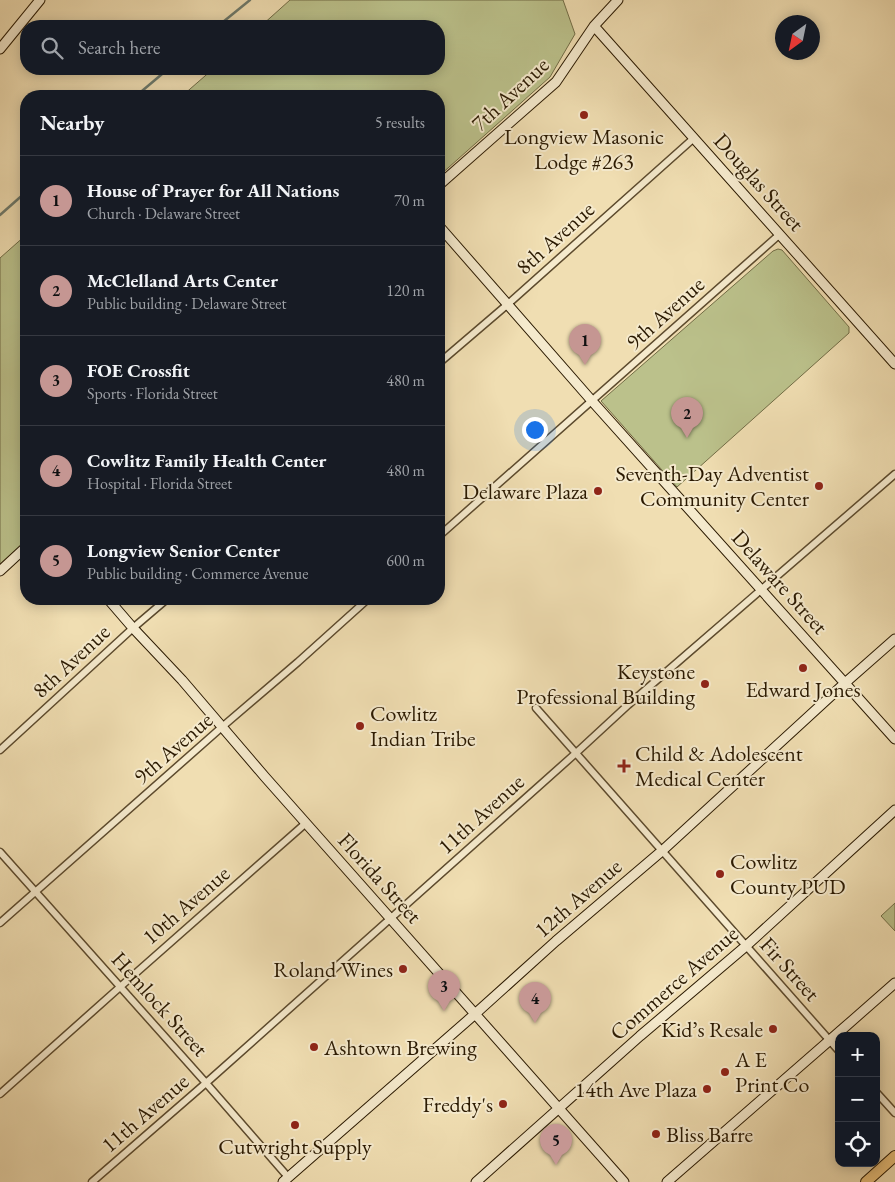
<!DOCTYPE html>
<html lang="en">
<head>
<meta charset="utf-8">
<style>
	:root { --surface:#171b24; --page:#242831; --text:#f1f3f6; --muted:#9ea1a6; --line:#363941; --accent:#c59692 }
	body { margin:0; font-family:"EB Garamond",serif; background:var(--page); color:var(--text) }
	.controls { position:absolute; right:15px; bottom:15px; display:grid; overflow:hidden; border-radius:10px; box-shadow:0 2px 12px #0003 }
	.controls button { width:45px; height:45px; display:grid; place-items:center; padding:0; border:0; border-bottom:1px solid var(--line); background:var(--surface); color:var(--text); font:25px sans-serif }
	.compass { position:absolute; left:775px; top:15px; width:45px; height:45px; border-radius:50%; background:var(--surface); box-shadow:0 2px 12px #0003; rotate:213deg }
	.you { position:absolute; left:534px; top:429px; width:18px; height:18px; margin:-12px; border:4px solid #fff; border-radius:50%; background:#1a73e8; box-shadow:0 0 0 8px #1a73e833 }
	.badge { display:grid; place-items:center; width:32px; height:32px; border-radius:50%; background:var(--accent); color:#111; font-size:16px; font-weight:700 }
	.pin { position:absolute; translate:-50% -41px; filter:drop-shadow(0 1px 2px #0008) }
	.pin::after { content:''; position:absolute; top:26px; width:18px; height:15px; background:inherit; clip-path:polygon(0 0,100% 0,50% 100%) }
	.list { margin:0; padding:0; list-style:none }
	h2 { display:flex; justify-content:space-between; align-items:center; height:65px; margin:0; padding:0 20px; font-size:21px }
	h2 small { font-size:16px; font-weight:400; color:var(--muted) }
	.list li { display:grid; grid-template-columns:32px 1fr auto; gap:15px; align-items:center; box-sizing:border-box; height:90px; padding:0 20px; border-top:1px solid var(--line) }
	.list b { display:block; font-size:19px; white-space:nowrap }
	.list p { margin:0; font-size:16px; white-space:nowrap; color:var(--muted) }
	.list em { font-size:16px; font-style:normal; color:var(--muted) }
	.icon { flex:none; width:28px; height:28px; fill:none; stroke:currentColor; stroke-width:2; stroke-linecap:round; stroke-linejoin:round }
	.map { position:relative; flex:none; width:895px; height:1182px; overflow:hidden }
	.search { position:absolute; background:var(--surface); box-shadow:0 2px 12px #0003; left:20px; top:20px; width:425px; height:55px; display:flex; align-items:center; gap:12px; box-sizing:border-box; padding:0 18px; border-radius:20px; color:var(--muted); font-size:19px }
	.panel { position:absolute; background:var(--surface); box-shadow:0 2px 12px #0003; left:20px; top:90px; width:425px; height:515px; border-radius:20px }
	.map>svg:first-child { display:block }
	.green { fill:#bbc18b; stroke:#726d46 }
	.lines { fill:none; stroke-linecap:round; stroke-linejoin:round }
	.stream { stroke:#6e7a6c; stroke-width:2.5 }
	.street-casing { stroke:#5c4a2d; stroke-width:9 }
	.secondary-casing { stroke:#2a1901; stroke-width:11 }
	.primary-casing { stroke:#2a1901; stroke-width:12 }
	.street { stroke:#f5eacd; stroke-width:6 }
	.secondary { stroke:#f5eacd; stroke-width:9 }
	.primary { stroke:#e8bf79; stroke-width:10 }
	.poi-dot { fill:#8f2418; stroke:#f5eacd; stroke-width:2 }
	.labels { text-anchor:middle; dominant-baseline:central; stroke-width:4; stroke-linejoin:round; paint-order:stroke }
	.street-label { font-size:22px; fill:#2a1901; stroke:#f5eacd }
	.poi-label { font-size:22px; fill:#2a1901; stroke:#f5eacd; text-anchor:end }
</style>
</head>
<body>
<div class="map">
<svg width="895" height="1182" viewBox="0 0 895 1182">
	<rect width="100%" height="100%" fill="#f0deb2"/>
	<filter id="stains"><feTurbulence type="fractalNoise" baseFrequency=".004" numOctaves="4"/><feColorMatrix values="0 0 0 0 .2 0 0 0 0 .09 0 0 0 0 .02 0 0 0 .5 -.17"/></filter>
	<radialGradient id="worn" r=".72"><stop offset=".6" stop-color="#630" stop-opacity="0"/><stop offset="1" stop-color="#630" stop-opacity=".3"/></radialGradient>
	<path class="green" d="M290,0H563L575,34L550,77L439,176V96H182L213,69H439V26H261Z
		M26,235V543L0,566V258Z
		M778,249L782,250L849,327V333L677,487L601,401L773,251Z
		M895,903V931L881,916Z"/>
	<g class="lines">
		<path class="stream" d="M218,26L250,0
			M136,96L168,69
			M0,215L26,192"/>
		<g class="street-casing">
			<path id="street" d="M439,363L508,304L694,138
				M439,536L780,234
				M536,708L839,1051
				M0,750L133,628L167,599
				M0,852L206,1083L288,1177
				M0,923L222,727L298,662L368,599
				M876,1092L895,1113
				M0,1094L120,987L306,823
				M92,1182L206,1083L576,753L628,705L895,474"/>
		</g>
		<g class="secondary-casing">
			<path id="secondary" d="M594,26L895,364
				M0,49L40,0
				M439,185L556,82L594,26L618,0
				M439,226L592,401L895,739
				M0,571L26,547
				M108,599L133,628L182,680L265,777L624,1182
				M283,1182L475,1014L556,941L663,850L845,683L895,639
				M476,1182L640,1036L746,946L895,810
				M667,1182L846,1026L895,983"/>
		</g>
		<g class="primary-casing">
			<path id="primary" d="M866,1182L895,1156"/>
		</g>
		<use href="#street" class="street"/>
		<use href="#secondary" class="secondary"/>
		<use href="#primary" class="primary"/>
	</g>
	<g class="poi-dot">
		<circle cx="584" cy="115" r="5"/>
		<circle cx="819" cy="486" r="5"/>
		<circle cx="598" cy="491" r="5"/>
		<circle cx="803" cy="668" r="5"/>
		<circle cx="705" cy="684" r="5"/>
		<circle cx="360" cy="726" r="5"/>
		<path d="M621.5 758.5h5v5h5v5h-5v5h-5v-5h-5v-5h5z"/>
		<circle cx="720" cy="874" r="5"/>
		<circle cx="403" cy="969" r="5"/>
		<circle cx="773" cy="1029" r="5"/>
		<circle cx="314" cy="1047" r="5"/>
		<circle cx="725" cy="1072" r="5"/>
		<circle cx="707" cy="1089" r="5"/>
		<circle cx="503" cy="1104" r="5"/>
		<circle cx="295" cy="1125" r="5"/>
		<circle cx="656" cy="1134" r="5"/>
	</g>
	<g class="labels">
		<g class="street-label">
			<text transform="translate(510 94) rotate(-43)">7th Avenue</text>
			<text transform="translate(759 182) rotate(48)">Douglas Street</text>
			<text transform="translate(555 238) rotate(-42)">8th Avenue</text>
			<text transform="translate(665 313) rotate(-42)">9th Avenue</text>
			<text transform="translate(780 582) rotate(48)">Delaware Street</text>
			<text transform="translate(71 661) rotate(-43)">8th Avenue</text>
			<text transform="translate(173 748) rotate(-41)">9th Avenue</text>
			<text transform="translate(481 814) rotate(-42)">11th Avenue</text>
			<text transform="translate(380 878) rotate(48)">Florida Street</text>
			<text transform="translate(578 898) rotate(-41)">12th Avenue</text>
			<text transform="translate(186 905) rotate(-41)">10th Avenue</text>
			<text transform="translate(790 969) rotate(48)">Fir Street</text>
			<text transform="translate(674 983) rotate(-41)">Commerce Avenue</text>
			<text transform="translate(160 1004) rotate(48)">Hemlock Street</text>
			<text transform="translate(145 1113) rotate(-41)">11th Avenue</text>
		</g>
		<g class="poi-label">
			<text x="584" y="136" text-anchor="middle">Longview Masonic<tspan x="584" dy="25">Lodge #263</tspan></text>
			<text x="809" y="473">Seventh-Day Adventist<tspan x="809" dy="25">Community Center</tspan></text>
			<text x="588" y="491">Delaware Plaza</text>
			<text x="695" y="671">Keystone<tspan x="695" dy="25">Professional Building</tspan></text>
			<text x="803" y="689" text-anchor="middle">Edward Jones</text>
			<text x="370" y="713" text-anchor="start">Cowlitz<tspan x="370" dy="25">Indian Tribe</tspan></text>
			<text x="635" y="753" text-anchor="start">Child &amp; Adolescent<tspan x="635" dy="25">Medical Center</tspan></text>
			<text x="730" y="861" text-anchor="start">Cowlitz<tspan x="730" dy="25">County PUD</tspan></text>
			<text x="393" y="969">Roland Wines</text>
			<text x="763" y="1029">Kid’s Resale</text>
			<text x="324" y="1047" text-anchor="start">Ashtown Brewing</text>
			<text x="735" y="1059" text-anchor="start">A E<tspan x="735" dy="25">Print Co</tspan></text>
			<text x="697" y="1089">14th Ave Plaza</text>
			<text x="493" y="1104">Freddy's</text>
			<text x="666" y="1134" text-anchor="start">Bliss Barre</text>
			<text x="295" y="1146" text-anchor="middle">Cutwright Supply</text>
		</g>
	</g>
	<rect width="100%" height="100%" filter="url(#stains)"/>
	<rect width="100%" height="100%" fill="url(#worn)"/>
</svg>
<div class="controls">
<button>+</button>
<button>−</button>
<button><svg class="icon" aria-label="locate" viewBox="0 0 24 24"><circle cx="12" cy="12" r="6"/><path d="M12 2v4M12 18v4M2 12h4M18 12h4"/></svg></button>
</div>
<svg class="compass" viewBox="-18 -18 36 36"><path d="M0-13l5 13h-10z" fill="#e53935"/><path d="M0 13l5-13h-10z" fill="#9ea1a6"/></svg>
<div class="you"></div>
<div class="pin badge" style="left:585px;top:365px">1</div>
<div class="pin badge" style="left:687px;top:438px">2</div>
<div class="pin badge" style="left:444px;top:1011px">3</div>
<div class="pin badge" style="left:535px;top:1023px">4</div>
<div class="pin badge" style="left:556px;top:1165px">5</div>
<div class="search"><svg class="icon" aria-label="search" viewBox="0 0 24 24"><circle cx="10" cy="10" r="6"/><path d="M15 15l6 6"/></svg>Search here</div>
<section class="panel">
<h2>Nearby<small>5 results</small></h2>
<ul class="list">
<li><span class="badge">1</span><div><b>House of Prayer for All Nations</b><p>Church · Delaware Street</p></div><em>70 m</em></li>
<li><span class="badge">2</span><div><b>McClelland Arts Center</b><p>Public building · Delaware Street</p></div><em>120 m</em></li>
<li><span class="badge">3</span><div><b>FOE Crossfit</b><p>Sports · Florida Street</p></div><em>480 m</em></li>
<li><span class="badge">4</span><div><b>Cowlitz Family Health Center</b><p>Hospital · Florida Street</p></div><em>480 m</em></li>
<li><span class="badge">5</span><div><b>Longview Senior Center</b><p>Public building · Commerce Avenue</p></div><em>600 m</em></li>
</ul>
</section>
</div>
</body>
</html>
